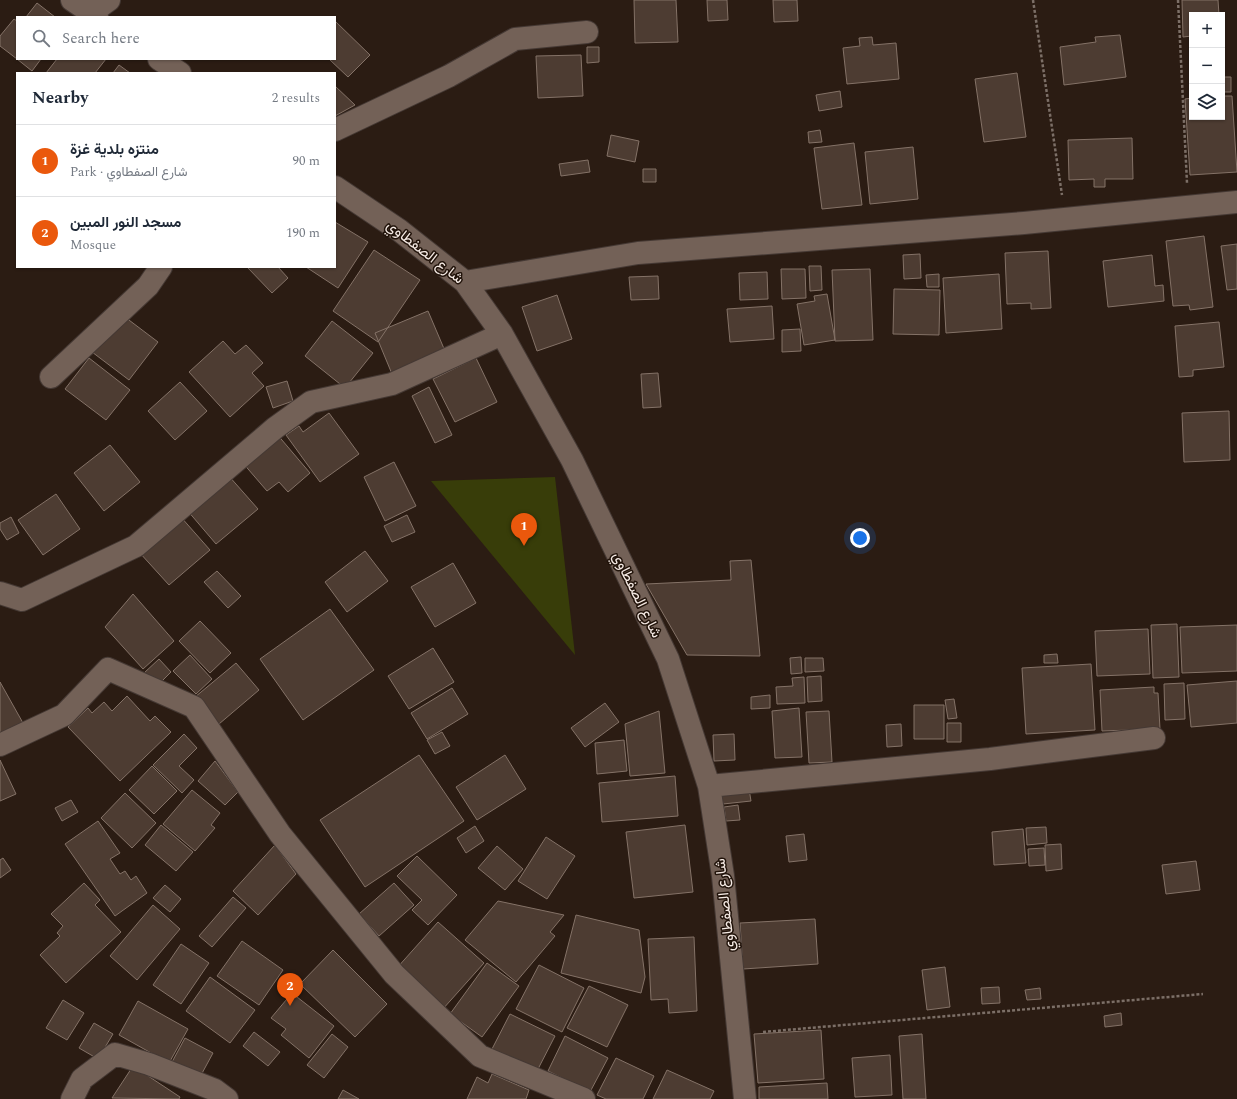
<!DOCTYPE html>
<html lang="en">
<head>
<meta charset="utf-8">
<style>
	:root { --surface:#fff; --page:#f6f6f7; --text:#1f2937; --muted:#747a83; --line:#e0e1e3; --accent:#ea580c }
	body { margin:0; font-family:Spectral,Vazirmatn,serif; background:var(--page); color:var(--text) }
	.controls { position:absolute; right:12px; top:12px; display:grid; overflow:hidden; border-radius:0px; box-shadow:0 1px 3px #0004 }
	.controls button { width:36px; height:36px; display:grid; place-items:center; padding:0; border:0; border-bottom:1px solid var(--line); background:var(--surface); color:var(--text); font:20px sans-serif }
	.you { position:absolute; left:860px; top:538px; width:14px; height:14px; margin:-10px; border:3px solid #fff; border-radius:50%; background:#1a73e8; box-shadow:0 0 0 6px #1a73e833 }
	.badge { display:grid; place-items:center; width:26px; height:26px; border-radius:50%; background:var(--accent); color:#fff; font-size:13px; font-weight:700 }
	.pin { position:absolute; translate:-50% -33px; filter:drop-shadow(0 1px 2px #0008) }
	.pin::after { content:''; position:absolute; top:21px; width:14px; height:12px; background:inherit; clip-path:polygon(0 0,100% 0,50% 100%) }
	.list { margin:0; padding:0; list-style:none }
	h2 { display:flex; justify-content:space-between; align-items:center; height:52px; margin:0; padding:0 16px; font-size:17px }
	h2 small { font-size:13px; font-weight:400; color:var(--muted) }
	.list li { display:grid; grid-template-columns:26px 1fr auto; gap:12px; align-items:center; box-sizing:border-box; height:72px; padding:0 16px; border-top:1px solid var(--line) }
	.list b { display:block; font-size:15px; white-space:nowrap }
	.list p { margin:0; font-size:13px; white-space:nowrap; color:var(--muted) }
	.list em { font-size:13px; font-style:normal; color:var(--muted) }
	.icon { flex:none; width:22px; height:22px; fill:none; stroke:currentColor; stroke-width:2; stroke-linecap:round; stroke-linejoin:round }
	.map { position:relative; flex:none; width:1237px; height:1099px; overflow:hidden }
	.search { position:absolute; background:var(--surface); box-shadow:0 1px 3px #0004; left:16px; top:16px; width:320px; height:44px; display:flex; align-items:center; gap:10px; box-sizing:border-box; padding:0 14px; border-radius:0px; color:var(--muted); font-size:15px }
	.panel { position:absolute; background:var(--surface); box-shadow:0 1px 3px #0004; left:16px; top:72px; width:320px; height:196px; border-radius:0px }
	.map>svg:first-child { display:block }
	.green { fill:#383d09 }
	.building { fill:#4d3c32; stroke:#847267 }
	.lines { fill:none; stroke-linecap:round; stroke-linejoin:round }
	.minor-casing { stroke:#453934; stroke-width:24 }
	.path { stroke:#7c6f67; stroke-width:2.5; stroke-dasharray:3 2; stroke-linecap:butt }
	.minor { stroke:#736157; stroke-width:22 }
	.labels { text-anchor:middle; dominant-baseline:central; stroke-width:3; stroke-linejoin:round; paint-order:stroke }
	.street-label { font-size:15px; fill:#f5eae4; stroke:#21130a }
</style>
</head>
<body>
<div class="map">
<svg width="1237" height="1099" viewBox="0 0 1237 1099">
	<rect width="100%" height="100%" fill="#2b1c13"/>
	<path class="green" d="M555,477L575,655L431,481Z"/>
	<path class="building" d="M634,0H676L678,42L635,43Z
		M707,0H727L728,20L708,21Z
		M773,0H797L798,21L774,22Z
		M1182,0H1218L1219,15H1192V36L1183,37Z
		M37,3L55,17H26Z
		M14,19L17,21V59L0,46V36Z
		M335,21L370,55L348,77L329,59H335Z
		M1120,35L1126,77L1064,85L1060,47L1096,42L1095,37Z
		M872,37L873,45L896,43L899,79L847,84L843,48L860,46L859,38Z
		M587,47H599V62L587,63Z
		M581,55L583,96L538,98L536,56Z
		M17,59H41L32,71Z
		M57,59H106L95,73H46Z
		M119,65L130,73H113Z
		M1017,73L1026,137L984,142L975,79Z
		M1222,77H1231V92H1222Z
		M335,86L355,105L335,116Z
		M840,91L842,107L819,111L816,95Z
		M1222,96H1232L1237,172L1190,175L1185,99L1192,98V117H1222Z
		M820,130L822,142L809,143L808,132Z
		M611,135L639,141L635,162L607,156Z
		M1132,138L1133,179H1105V187H1094V179L1069,180L1068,140Z
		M854,143L862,205L822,209L814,148Z
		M913,147L918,199L870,204L865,152Z
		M588,160L590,172L561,176L559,164Z
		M643,169H656V182H643Z
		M335,222L368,242L338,288L306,267H335Z
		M1204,236L1213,307L1190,310L1189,305L1173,306L1166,241Z
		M1237,244V289L1227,290L1221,246Z
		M374,250L420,280L378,342L333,311Z
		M1048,251L1051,308L1031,309V303L1007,304L1005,253Z
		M920,254L921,278L904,279L903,255Z
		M1152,255L1155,286L1163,285L1164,301L1108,307L1103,261Z
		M809,266H821L822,290L810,291Z
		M247,267H278L288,278L272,293Z
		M781,269H805L806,298L782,299Z
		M870,269L873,340L835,341L832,270Z
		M767,272L768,299L740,300L739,273Z
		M939,274V287H927L926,275Z
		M999,274L1002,329L946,333L943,278Z
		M658,276L659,299L631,300L629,277Z
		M894,289L940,290L939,335L893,334Z
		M827,294L835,340L804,345L797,304L815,301L814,296Z
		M557,295L572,339L537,351L522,307Z
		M772,306L774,339L730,342L727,309Z
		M428,311L445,351L392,374L375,333Z
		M121,314L158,342L129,380L92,352Z
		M332,321L373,353L345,388L305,356Z
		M1219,322L1224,367L1193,370V376L1179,377L1175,326Z
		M800,329L801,351L782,352V330Z
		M223,341L235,354L246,345L263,363L252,373L264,386L230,417L189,372Z
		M89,358L130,390L106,420L65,389Z
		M476,358L497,402L455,422L433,379Z
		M658,373L661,407L643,408L641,374Z
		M287,381L293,401L273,408L266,387Z
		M180,382L207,411L175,440L148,411Z
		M429,387L452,435L435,443L412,396Z
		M1229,411L1230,460L1184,462L1182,413Z
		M329,413L359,454L320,482L286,435L299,426L303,432Z
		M276,433L310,473L288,492L279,482L267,491L242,462Z
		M110,445L140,482L104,511L74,473Z
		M394,462L416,506L385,521L364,477Z
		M228,475L258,509L216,544L187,510Z
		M56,494L80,529L43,555L18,520Z
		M407,515L415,532L392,542L384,526Z
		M180,516L210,550L169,585L139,552Z
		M11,517L19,533L7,540L0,529V523Z
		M365,551L388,581L347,612L325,582Z
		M751,560L760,656L687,655L646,584L731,580L730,561Z
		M453,563L476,603L435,627L411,587Z
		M217,571L241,596L228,608L204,582Z
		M133,594L174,641L143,669L105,627Z
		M330,609L374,670L303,720L260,659Z
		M200,621L231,653L210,673L179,641Z
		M1177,624L1179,677L1153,678L1151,625Z
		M1237,625V671L1182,673L1180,627Z
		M1148,629L1150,674L1097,676L1095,631Z
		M433,648L454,682L409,709L388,676Z
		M1057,654L1058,663H1044V655Z
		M190,655L212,679L196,694L173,671Z
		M801,657L802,673L791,674L790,658Z
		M805,658H823L824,671L805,672Z
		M159,659L171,672L157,686L144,673Z
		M236,663L259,690L219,724L195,697Z
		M1091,664L1095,730L1026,734L1022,668Z
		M821,676L822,701L808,702L807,677Z
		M804,677L805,703L777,704L776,687L793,686L792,678Z
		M1237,681V723L1191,727L1187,685Z
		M0,682L23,723L0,736Z
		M1184,683L1185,719L1165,720L1164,684Z
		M1154,687V693H1158L1160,729L1102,731L1100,690Z
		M452,688L468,714L427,739L411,713Z
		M770,695V708L751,709V697Z
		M127,696L150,721L155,716L171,732L120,781L68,727L88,708L92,713L104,702L112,711Z
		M954,699L957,718L948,719L945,700Z
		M605,703L619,722L585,747L571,728Z
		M914,705H944V739H914Z
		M799,708L802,757L775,758L772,711Z
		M659,711L665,773L630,776L625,724Z
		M829,711L832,762L809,763L806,712Z
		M947,723H961V742H947Z
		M901,724L902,746L887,747L886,725Z
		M442,732L450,746L435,754L427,740Z
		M184,734L197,748L179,766L194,780L182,793L153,765Z
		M734,734L735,760L714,761L713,735Z
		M624,740L627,771L597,774L595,743Z
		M419,755L464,821L365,887L320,820Z
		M505,755L526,789L477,820L456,787Z
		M0,760L16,794L0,801Z
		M215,761L238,792L225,805L198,781Z
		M152,766L177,791L154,814L129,790Z
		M675,776L678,816L602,822L599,783Z
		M749,789L751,801L723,804L721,792Z
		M192,790L220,813L211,825L215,828L195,851L163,824Z
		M125,793L156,823L132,848L101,818Z
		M71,800L78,812L62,821L55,808Z
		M738,805L740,820L726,821L724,807Z
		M98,821L120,853L110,859L120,874L125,871L131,880L136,876L147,893L115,916L65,844Z
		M161,825L193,852L176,871L145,845Z
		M685,825L693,892L634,898L626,832Z
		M475,826L484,841L466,853L457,838Z
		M1046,827L1047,843L1027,845L1026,828Z
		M1023,829L1026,863L994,865L992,832Z
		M804,834L807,860L789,862L786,836Z
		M546,837L575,856L547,899L518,881Z
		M1061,844L1062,869L1046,871L1045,845Z
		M275,845L296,874L258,915L233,891Z
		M497,846L523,869L505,890L478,868Z
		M1044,848L1045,865L1029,866L1028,849Z
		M417,856L457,895L428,925L412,910L422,900L397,876Z
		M3,858L11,870L0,878V860Z
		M1196,861L1200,890L1166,894L1162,865Z
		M84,883L100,900L95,905L121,932L66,983L40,955L60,936L57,933L63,926L51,914Z
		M394,883L414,905L379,936L359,914Z
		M165,885L181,899L170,912L153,898Z
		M233,897L246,908L212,947L199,936Z
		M498,901L564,915L550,932L555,936L516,982L465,940Z
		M153,905L180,929L137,980L110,956Z
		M576,915L639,930L645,977L641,993L561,973Z
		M815,919L818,964L743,969L740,923Z
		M438,922L484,963L442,1010L396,969Z
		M694,937L697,1011L669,1013L668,999L651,1000L648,939Z
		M242,941L283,970L259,1005L217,976Z
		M181,944L209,963L181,1004L153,985Z
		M333,950L387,1004L355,1037L300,984Z
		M487,963L519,986L482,1037L450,1014Z
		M539,965L584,988L562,1032L516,1009Z
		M945,967L950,1007L927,1010L922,970Z
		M210,977L255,1010L230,1043L186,1011Z
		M589,986L628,1005L607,1047L567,1028Z
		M999,987L1000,1003L982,1004L981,988Z
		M1040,988L1041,999L1027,1000L1025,990Z
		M292,993L334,1026L309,1058L281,1035L286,1029L271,1018Z
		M63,1000L84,1013L67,1040L46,1028Z
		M138,1001L188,1029L169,1063L119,1035Z
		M1121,1013L1122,1025L1105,1027L1104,1016Z
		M510,1014L555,1036L537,1071L492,1049Z
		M94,1023L113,1034L98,1059L79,1048Z
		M821,1030L824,1079L758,1083L754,1034Z
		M254,1032L280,1052L268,1066L243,1046Z
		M332,1034L348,1047L324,1078L307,1065Z
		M922,1034L926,1099H903L899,1036Z
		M565,1036L608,1058L590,1092L548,1071Z
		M185,1038L213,1053L200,1077L172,1062Z
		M890,1055L892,1095L855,1097L852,1058Z
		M616,1058L654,1076L643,1099H606L597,1095Z
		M133,1066L180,1097L179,1099L112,1098Z
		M667,1070L714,1091L710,1099H653Z
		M492,1074L529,1090L526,1099H467L477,1077L488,1083Z
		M827,1083L828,1099H759V1087Z
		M343,1090L359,1099H338Z"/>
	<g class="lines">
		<g class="minor-casing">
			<path id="minor" d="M72,0L97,17
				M91,13L109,0
				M159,59L180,73
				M335,130L449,76L515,39L587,32
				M335,187L399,230L465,282L502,334L572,460L668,659L709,786L723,876L745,1099
				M465,282L638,253L1024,223L1237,202
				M51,377L148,286L161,267
				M0,593L22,600L136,546L275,428L311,402L392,384L502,334
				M0,745L64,715L108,669L194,707L280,834L394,974L480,1056L584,1099
				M709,786L990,759L1154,738
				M72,1099L82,1079L115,1054L149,1064L215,1090L227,1099"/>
		</g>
		<path class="path" d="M1033,0L1062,195
			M1178,0L1187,183
			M763,1032L1203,994"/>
		<use href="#minor" class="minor"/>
	</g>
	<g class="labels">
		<g class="street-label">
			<text transform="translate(425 252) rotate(38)">شارع الصفطاوي</text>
			<text transform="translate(637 595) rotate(64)">شارع الصفطاوي</text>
			<text transform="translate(725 905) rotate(-96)">شارع الصفطاوي</text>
		</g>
	</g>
</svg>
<div class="controls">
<button>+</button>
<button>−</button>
<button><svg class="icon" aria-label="layers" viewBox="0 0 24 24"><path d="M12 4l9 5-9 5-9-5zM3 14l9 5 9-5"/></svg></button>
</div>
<div class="you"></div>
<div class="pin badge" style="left:524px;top:546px">1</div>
<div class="pin badge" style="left:290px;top:1006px">2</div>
<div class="search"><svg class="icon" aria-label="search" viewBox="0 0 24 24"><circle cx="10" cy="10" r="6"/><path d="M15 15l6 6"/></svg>Search here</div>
<section class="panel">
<h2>Nearby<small>2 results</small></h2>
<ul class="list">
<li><span class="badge">1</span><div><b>منتزه بلدية غزة</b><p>Park · شارع الصفطاوي</p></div><em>90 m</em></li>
<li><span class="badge">2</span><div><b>مسجد النور المبين</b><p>Mosque</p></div><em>190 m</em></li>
</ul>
</section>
</div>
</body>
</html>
